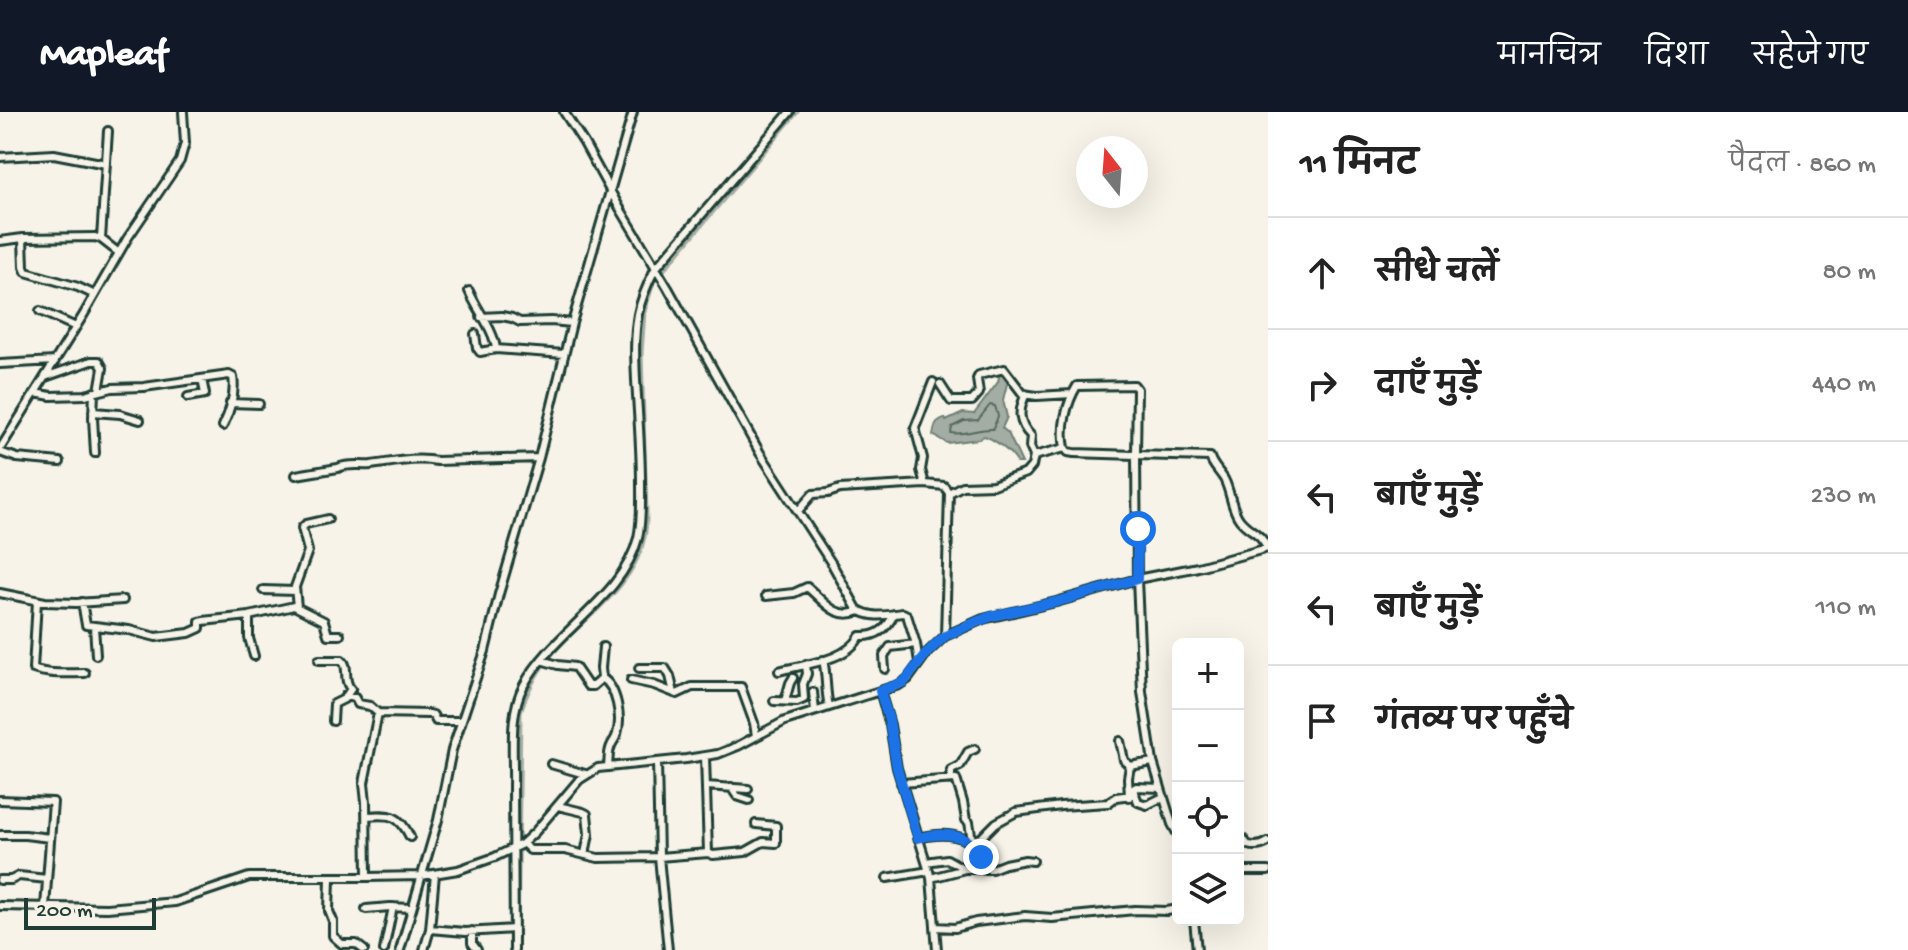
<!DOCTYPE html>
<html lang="hi">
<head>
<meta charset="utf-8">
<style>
	:root { --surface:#fff; --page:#f6f6f6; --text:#222; --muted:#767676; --line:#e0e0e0; --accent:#111827 }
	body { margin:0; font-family:"Gochi Hand","Playpen Sans Deva",sans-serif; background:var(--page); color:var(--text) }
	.controls { position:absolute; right:24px; bottom:24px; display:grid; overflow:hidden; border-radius:12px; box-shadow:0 8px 32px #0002 }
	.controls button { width:72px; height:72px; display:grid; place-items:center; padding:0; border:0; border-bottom:2px solid var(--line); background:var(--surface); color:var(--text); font:40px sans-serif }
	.compass { position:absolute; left:1076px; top:24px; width:72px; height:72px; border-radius:50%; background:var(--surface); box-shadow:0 8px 32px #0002; rotate:343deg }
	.scale { position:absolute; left:24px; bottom:20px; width:132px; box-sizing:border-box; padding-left:8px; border:4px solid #1f3d34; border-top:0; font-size:22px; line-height:28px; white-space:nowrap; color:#1f3d34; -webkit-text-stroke:6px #f7f3e8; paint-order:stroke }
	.stop { position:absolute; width:24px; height:24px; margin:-18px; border:6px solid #1a73e8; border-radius:50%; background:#fff }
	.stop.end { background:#1a73e8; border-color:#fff; box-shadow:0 2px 8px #0008 }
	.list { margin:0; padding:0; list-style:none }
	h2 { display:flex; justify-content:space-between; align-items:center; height:104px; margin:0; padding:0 32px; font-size:34px }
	h2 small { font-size:26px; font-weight:400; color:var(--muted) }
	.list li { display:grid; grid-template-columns:52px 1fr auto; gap:24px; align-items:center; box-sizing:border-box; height:112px; padding:0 32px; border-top:2px solid var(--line) }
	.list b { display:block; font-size:30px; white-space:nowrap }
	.list em { font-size:26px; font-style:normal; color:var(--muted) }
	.icon { flex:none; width:44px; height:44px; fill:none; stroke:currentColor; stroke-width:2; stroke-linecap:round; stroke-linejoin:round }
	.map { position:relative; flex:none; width:1268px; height:838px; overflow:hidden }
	header { display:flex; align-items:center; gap:48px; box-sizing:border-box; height:112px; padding:0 40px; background:var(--accent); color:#fff }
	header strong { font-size:38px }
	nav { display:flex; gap:44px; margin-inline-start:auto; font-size:28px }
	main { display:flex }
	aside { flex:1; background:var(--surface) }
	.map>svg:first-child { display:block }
	.water { fill:#a4ada3; stroke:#6f8077; stroke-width:2 }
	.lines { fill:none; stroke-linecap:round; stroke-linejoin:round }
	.shore { stroke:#546a60; stroke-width:2 }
	.canal { stroke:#a4ada3; stroke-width:5 }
	.minor-casing { stroke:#1f3d34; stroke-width:12 }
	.minor { stroke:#f7f3e8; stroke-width:6 }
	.route { stroke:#1a73e8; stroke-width:10 }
</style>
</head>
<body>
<header>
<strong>Mapleaf</strong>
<nav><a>मानचित्र</a><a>दिशा</a><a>सहेजे गए</a></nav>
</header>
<main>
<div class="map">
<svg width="1268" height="838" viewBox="0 0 1268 838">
	<rect width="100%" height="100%" fill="#f7f3e8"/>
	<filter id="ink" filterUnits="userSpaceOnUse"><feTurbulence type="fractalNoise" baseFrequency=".0125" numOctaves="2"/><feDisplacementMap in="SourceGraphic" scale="16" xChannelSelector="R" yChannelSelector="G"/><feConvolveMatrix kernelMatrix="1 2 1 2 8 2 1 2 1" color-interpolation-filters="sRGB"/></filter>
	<g filter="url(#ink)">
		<path class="water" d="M1005,258L1008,268L1003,288L1007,305L1002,316L1008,321L1022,351H1017C1014,342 993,326 984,324L979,327L947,331L933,323C935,313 935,309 945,306L946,309L963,301L974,302L998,270L1000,259Z"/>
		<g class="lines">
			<path class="shore" d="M990,293L995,294L998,304L993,317C979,316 964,324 951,321L952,315L964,309L978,308Z"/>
			<path class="canal" d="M517,838L520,599C526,583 532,568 542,554C574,509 632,482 644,425C646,417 646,408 646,400L641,241L644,200L653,170L797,0"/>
			<g class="minor-casing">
				<path id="minor" d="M564,0L584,31L618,93L668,176L760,341L832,452L857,497C871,507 887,503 903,501L907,503L916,532L919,550
					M0,45L54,42L106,52
					M23,126L24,155L26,160L78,175L95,183
					M101,127L108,19
					M0,129L23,126L95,125L101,127L119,141
					M469,179C477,198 494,218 496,237L564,242
					M40,199L76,215
					M481,205L502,204L512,206L520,210L551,209L572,211
					M475,222L477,236L480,240L496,237
					M0,252L55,249
					M45,265L91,249H99L103,256L99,279
					M940,272L951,289H972L979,281L977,267L979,263L1004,257L1023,282L1037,284L1072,282
					M94,280L93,306L95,341
					M35,281L51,284L85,283L112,276L144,275L229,263L233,265C236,282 230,299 223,314
					M1026,282C1018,298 1018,311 1031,324L1030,335L1034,344
					M188,285L205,282L202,267
					M230,291L259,292
					M93,300L120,302L140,308
					M1065,336C1061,316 1066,292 1077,274L1134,273L1137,277L1136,343L1210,345C1212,353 1219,359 1224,367C1231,380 1231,397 1240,408C1251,421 1261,420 1267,436
					M0,337L84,202L127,127L180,49L185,31L183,0
					M0,340L17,346L60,350
					M296,363L338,356C349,351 360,354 371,353C395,350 414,345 437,349L539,346
					M925,372L921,358L923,346L915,316L933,270
					M949,381L962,374L993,373L1026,361L1032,354L1034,344L1065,336L1068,340L1074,341L1136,343L1137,467L1142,580L1153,650L1172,712L1178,723
					M798,399L813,382L828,381L840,377L925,372L944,374L949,381L945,524
					M263,478L295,479
					M0,481L45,490L76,491L123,488
					M766,484L794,481L807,475C824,489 835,509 860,499
					M37,489L33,557C49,563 68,561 85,561
					M82,490L86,513L129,518L156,525L189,521L200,516V510L203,509L249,504L294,494L324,509L328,523H340
					M297,495L295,475L308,439L302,416L306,412L328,407
					M249,504V526L254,544
					M94,515L96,543
					M319,548H342C350,555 342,568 351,577L344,587L334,592L333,609
					M541,548L558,553L575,555L588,574H593L602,566C617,575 622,606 617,622C615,629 614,627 611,634C608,640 609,647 608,654
					M823,548C827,563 825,579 829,594
					M639,556H665L670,564L674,581
					M885,557L884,544L890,535L916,532
					M779,559C805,552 847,549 860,524C877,525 887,517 894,502
					M602,566L601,556L603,535
					M631,568L654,573L677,582L692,575H741L754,611L756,624
					M880,579L890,613L897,656L931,766L937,838
					M813,580L815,599
					M345,584L355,586L358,592L370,594L378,601
					M774,589L797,590L804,587L803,572L807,562L806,552
					M785,589L790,571L793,566
					M1120,629L1124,648L1130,654
					M705,644L708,741L713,743L745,740L763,730L776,731V714L756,712
					M657,650L659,745L668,838
					M551,652L585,662
					M951,667V658L960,654L968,640L975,637
					M901,671L956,667L963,690L966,708L969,710L972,729
					M707,674L748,677
					M731,675L737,684L749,688
					M1133,677L1138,690L1147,693L1163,685
					M1129,685L1128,666L1130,654L1153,650
					M0,688L53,690L45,795
					M558,694L583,700L587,702L589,722L585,742
					M367,704C390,702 399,702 410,725
					M0,723H25L50,726
					M918,726C941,720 970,720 981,745
					M1238,726L1243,727L1248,733C1255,735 1262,734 1268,730
					M972,728L981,726L996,711L1016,700L1061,694L1108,691L1116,685L1132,683L1133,677L1136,675L1161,676
					M523,731L530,738H565L598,746L659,745L708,741
					M926,750L947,747L965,757
					M1238,759H1268
					M435,762L430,817L465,820L514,817
					M367,765L366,690L364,671L378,601L429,602L433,603L436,609H461
					M330,766L329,799L333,809V824L342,832H356L364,838
					M887,766L929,759
					M931,766L965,757H992L1005,752L1025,748L1033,749
					M0,768H11L19,764L47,767
					M0,794L107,796L175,790L249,765H367L421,764L458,758L495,745L522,732L535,720L579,668L598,656L686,647L718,642L738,634L785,609L899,573L908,567L926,542L945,524L983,507L1056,490L1137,467L1198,455L1268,436
					M366,797L390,795L411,796
					M1194,808L1197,838
					M935,815L955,816L976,810L1025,804L1052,806L1135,798L1167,799L1178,797
					M472,819V831L477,838
					M384,838L393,795
					M400,838L438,708L452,638L485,539L499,482L539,346L572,211L633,0
					M424,838L430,817
					M514,838C514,783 513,729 513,674C514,642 508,602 524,573C553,519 623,486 638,426C642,408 641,389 641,371C641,337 638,302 636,268C635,246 634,224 638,202C641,186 648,171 655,157L790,0"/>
			</g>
			<use href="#minor" class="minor"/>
		</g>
	</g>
	<g class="lines" filter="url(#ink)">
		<path class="route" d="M981,745C970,720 941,720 918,726L897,656L889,608L880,579L904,570L926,542L933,535L945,524L974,511L992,504L1056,490L1137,467L1138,417"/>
	</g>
</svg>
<div class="controls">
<button>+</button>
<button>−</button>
<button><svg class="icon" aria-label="locate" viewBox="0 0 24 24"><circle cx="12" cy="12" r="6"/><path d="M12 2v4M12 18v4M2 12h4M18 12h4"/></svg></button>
<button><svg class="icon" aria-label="layers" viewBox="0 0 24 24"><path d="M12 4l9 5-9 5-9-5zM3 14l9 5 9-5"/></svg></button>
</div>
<svg class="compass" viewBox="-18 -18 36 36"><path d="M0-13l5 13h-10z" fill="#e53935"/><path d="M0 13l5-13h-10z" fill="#767676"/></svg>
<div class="scale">200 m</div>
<div class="stop" style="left:1138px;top:417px"></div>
<div class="stop end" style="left:981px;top:745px"></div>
</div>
<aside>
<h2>11 मिनट<small>पैदल · 860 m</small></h2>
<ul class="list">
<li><svg class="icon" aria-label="ahead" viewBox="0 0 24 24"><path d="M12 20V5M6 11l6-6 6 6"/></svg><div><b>सीधे चलें</b></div><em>80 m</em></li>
<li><svg class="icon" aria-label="right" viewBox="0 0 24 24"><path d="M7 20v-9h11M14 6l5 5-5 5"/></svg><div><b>दाएँ मुड़ें</b></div><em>440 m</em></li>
<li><svg class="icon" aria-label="left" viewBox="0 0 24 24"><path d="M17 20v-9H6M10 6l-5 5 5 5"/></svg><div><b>बाएँ मुड़ें</b></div><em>230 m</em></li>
<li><svg class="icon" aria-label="left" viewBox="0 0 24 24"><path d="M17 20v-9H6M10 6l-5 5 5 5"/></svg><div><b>बाएँ मुड़ें</b></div><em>110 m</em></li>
<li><svg class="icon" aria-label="arrive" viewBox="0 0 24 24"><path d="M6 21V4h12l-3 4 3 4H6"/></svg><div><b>गंतव्य पर पहुँचे</b></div></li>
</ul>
</aside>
</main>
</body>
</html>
